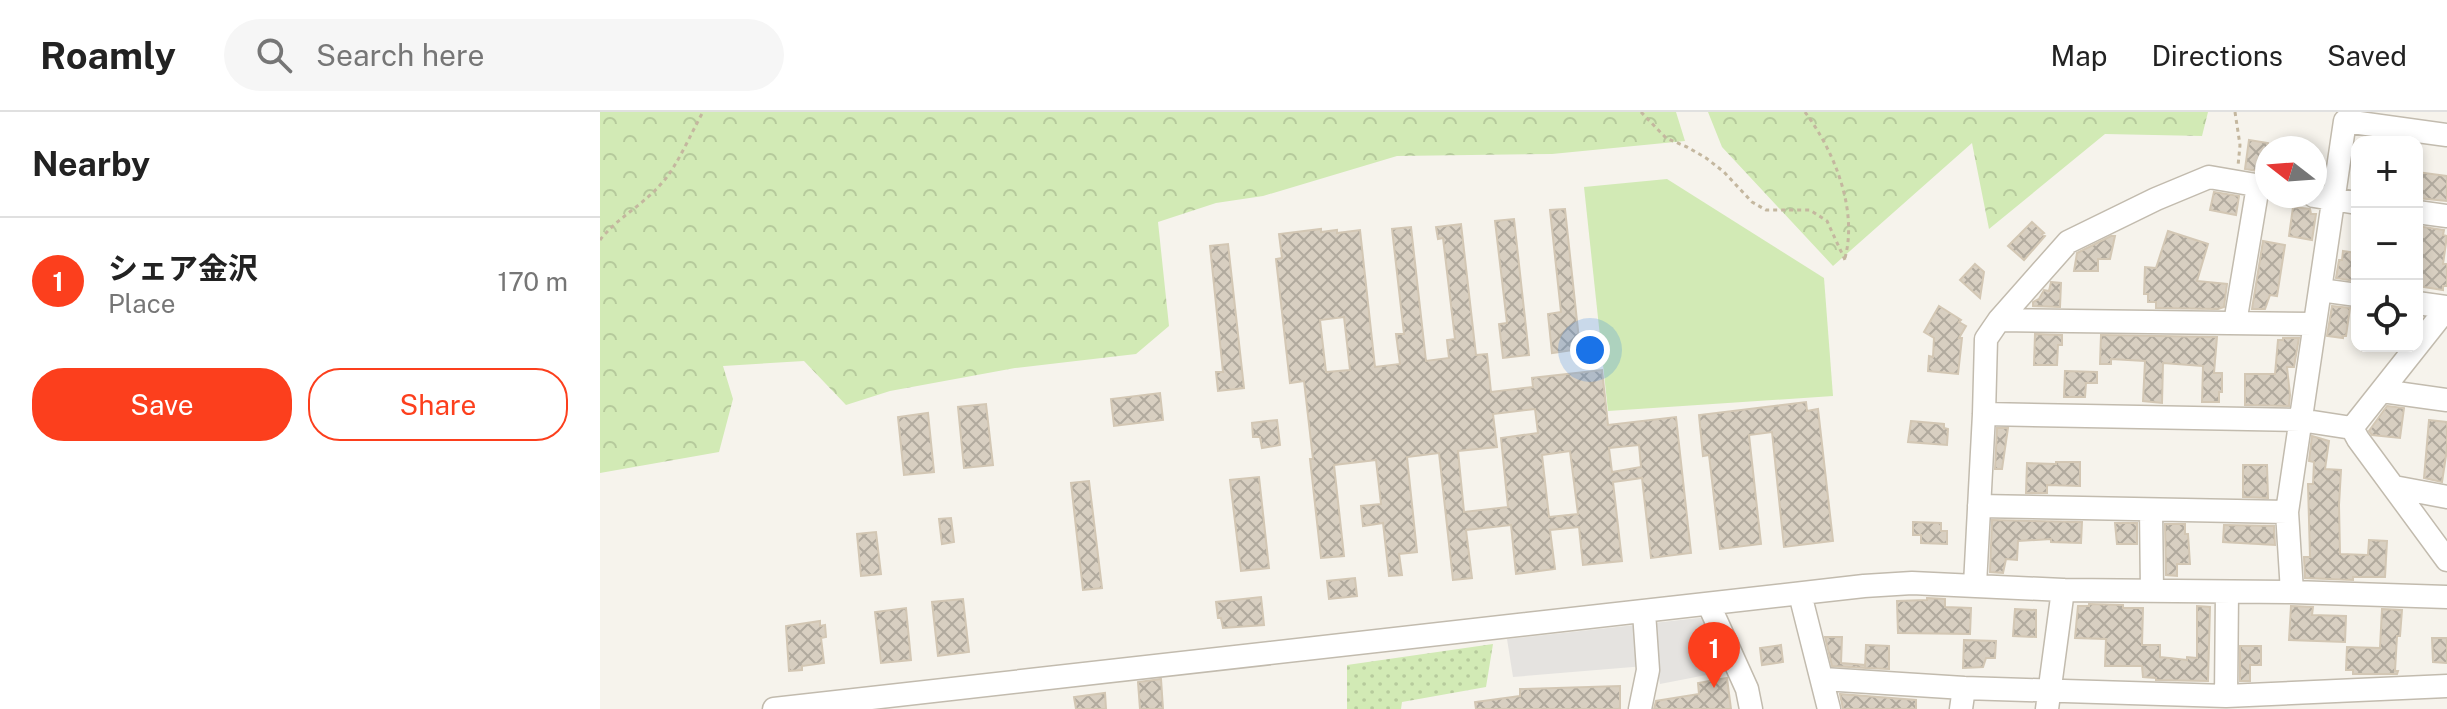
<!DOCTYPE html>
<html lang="en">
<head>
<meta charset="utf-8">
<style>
	:root { --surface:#fff; --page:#f6f6f6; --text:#222; --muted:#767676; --line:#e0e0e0; --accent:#fc3f1d }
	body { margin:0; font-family:"Public Sans","Noto Sans JP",sans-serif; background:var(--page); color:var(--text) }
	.controls { position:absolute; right:24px; top:24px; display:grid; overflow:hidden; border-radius:16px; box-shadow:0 4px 12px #0003 }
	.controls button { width:72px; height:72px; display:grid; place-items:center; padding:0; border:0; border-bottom:2px solid var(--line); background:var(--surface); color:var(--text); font:40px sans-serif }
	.compass { position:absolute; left:1655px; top:24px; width:72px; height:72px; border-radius:50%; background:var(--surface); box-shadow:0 4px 12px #0003; rotate:287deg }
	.you { position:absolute; left:990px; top:238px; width:28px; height:28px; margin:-20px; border:6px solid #fff; border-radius:50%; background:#1a73e8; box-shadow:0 0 0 12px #1a73e833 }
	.badge { display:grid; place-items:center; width:52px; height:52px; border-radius:50%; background:var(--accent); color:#fff; font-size:26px; font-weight:700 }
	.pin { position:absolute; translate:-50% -66px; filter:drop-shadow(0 2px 4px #0008) }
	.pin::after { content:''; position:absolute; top:42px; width:28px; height:24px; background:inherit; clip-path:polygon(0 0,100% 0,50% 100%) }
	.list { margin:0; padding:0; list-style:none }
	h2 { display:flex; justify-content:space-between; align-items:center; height:104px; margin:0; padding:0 32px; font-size:34px }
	h2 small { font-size:26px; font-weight:400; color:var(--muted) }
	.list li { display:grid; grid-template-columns:52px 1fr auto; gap:24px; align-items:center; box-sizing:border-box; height:128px; padding:0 32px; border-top:2px solid var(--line) }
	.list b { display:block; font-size:30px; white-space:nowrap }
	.list p { margin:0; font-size:26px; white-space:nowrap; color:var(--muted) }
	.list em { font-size:26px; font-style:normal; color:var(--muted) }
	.actions { display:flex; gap:16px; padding:24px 32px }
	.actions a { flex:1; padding:18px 0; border:2px solid var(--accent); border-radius:32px; text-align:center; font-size:28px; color:var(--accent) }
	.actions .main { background:var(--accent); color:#fff }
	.icon { flex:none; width:44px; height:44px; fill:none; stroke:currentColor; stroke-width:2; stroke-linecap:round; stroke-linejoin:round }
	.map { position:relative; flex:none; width:1847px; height:597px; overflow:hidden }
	header { display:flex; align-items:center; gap:48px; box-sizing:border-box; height:112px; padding:0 40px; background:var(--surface); border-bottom:2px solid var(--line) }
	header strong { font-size:38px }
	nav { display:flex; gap:44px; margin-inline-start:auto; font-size:28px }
	.search { width:560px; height:72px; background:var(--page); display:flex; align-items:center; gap:20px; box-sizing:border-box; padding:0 28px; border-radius:44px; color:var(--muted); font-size:30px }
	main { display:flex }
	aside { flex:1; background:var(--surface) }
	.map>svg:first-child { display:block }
	.grass { fill:url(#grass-dots) }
	.forest { fill:url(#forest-crowns) }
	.park { fill:#d2eab5 }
	.parking { fill:#e5e3e0 }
	.building { fill:url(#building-cross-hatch); stroke:#d3c7b4; stroke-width:2; fill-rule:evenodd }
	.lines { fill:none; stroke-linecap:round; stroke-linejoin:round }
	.minor-casing { stroke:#c2bbae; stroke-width:25 }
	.path { stroke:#c4b79f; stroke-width:3; stroke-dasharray:4 4; stroke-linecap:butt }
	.minor { stroke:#fff; stroke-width:22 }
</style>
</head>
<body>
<header>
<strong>Roamly</strong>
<div class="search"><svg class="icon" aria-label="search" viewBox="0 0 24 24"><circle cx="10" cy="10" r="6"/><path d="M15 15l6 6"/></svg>Search here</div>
<nav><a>Map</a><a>Directions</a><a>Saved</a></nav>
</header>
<main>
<aside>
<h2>Nearby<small></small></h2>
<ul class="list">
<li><span class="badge">1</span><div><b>シェア金沢</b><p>Place</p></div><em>170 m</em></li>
</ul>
<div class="actions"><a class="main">Save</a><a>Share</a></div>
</aside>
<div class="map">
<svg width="1847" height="597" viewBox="0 0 1847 597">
	<defs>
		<pattern id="grass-dots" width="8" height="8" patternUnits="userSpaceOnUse" patternTransform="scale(2)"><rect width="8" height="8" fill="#d2eab5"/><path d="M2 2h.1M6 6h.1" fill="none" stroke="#b6ca9c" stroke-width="1.8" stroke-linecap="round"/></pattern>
		<pattern id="forest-crowns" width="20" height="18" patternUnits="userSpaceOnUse" patternTransform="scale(2)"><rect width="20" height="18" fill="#d2eab5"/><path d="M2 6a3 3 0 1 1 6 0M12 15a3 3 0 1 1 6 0" fill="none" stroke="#b6ca9c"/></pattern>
		<pattern id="building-cross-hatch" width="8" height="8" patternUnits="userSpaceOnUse" patternTransform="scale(2)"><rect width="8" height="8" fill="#d8cfc1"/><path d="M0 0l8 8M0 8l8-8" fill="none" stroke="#b1aa9e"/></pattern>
	</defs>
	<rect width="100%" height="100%" fill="#f6f3ec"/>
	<path class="grass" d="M893,532L886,575L802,590L801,597H747V553Z"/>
	<path class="forest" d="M0,0H1076L1085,29L952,42L797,44L663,84L616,91L558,110L569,214L536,242L415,256L290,279L246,293L204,249L123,254L133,287L119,340L0,361Z
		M1108,0H1608L1602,24L1505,22L1389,117L1372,31L1233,154L1122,35Z"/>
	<path class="park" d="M1067,67L1224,166L1233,284L1008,299L984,75Z"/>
	<path class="parking" d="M1117,504L1132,558L1060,572L1057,553L913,565L907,527Z"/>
	<path class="building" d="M1649,28L1668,31L1664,60L1645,57Z
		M1817,60L1847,64V89L1818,86Z
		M1614,80L1639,84L1636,103L1610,98Z
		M1693,95L1710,97L1711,102H1716L1712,128L1689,124Z
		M965,97L980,237L952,241L948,202L961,200L950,98Z
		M914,107L929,243L903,246L899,212L907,211L895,109Z
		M1432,110L1444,121L1442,122L1445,124L1424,148L1408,134Z
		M861,112L876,243L887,242L891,280L933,275L932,266L1002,258L1008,313L1076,305L1091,441L1051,446L1042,366L1013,370L1022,449L983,453L979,415L950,418L955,457L916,462L911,413L866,418L872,466L853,468L839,341L807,345L817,440L799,442L802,463L789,464L783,411L763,414L761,394L781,392L776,348L734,353L744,444L721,446L710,347H713L704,269L690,271L676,147L682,146L679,122L721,117V120L737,118V121L760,118L775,255L800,252L796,222H804L792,117L811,115L826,249L849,246L847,228L855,227L843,126L838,127L836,115ZM744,205L750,258L726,260L720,208ZM935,297L938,321L901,326L908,395L864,400L858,339L897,335L893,302ZM1039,333L1041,355L1012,360L1009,336ZM970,339L978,402L949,405L942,343Z
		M1817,114L1844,118L1843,123L1847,124L1843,152H1847V174H1843V178L1817,174Z
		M1568,119L1608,132L1597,169L1627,172L1624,195L1618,197L1556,196V190H1548V182H1544L1545,155L1556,156Z
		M1511,124H1515L1510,147H1498V159H1474L1477,141Z
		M1663,129L1685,133L1680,165L1677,184L1670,183L1665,197H1652Z
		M628,132L644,276L618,279L616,260H623L610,134Z
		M1743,139L1757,141L1755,169L1736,166L1739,148H1742Z
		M1375,152L1384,160L1380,186L1360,168Z
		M1451,170L1461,171L1460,195L1433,194V190L1439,187L1444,178L1449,179Z
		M1339,194L1361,208L1359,210L1366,214L1359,226H1362L1358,262L1328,259L1329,244L1333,245L1334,226L1324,220Z
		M1732,194L1750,196L1746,224H1743V226L1727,224Z
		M1435,222L1462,223V233H1458L1457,253H1434Z
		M1501,223L1617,225L1614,261H1622V280H1619V290H1602L1603,254L1563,251L1562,291L1543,289L1545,249L1511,247V252H1500Z
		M1683,226H1699L1694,255H1687L1690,283L1689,294L1645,293V262H1675L1678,228H1683Z
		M1465,259L1497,260V271H1486L1485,285H1464Z
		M560,281L563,308L514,314L511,287Z
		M1206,290L1207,299L1218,297L1233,429L1184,435L1172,320L1149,323L1161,432L1120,437L1109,343L1103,344L1099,303Z
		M386,292L393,353L364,356L358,295Z
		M1787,294L1804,296L1800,326L1772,323L1769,319Z
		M328,301L334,360L304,363L298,305Z
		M677,308L680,333L662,336L660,325H653L652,311Z
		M1829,308L1847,310V337L1842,370L1824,366Z
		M1311,309L1344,312V316L1348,317L1347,333L1308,330Z
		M1397,316H1408L1402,357H1395Z
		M1712,324L1729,329L1725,357L1741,358L1739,393L1740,442L1768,443L1769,428L1787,429L1785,465H1753V468L1705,466L1704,445H1710L1708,372H1713L1714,350L1709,349Z
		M1456,350H1480V374L1447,373V381H1426L1427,351L1456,352Z
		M1643,353H1667L1668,386L1643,385Z
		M659,365L669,456L641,459L630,368Z
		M489,369L502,476L483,478L471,371Z
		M351,406L354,430L342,432L339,407Z
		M1392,408L1482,410L1481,431L1451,430V427L1418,429L1417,448L1406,447L1403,461L1390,460Z
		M1313,410L1341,411V419H1347V432L1321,431V423H1313Z
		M1515,411H1537V432H1517Z
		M1565,412H1585V422H1588L1590,452H1577V464L1566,463Z
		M1624,413L1674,414L1675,433L1623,430Z
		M276,420L281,462L261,464L257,422Z
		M755,466L757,484L729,487L727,469Z
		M661,485L664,513L623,516L621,506H618L616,490Z
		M1327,486L1345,487V495L1371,496L1370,522L1298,521L1297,489L1327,488Z
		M363,487L369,540L338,544L332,490Z
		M1489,492L1523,493V496H1543L1542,533H1560V545L1587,548V545L1597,546V494L1610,495L1608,569L1556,568V566L1543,565L1542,554H1505L1506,527L1475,526L1478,494H1489Z
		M1691,494L1713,495L1712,503L1746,504L1745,530L1689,528Z
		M306,496L311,548L281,551L275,500Z
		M1415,497L1436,498V525L1413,524Z
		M1782,497L1802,498L1800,524H1797L1795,559H1798L1797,562H1753V558H1746L1747,535L1780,536Z
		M220,509V514L225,513L226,525L221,526L224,551L202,554V558L189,559L186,514Z
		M1225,525H1242L1241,551L1265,553V556L1232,554Z
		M1832,526H1847V551L1833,550Z
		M1364,528L1396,529L1395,546H1386L1383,555L1363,556Z
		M1181,533L1183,550L1162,553L1160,536Z
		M1266,533L1289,534V557L1265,556Z
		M1640,534H1661V553H1650V569H1640Z
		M1127,566L1131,597H1054L1056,589L1099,582L1098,571Z
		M561,567L563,597H540L538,570Z
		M1020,574V597H876L875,590L920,584V577Z
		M505,581L506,597H476L474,585Z
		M1240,582L1316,588V597H1243Z"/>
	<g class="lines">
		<g class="minor-casing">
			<path id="minor" d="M1714,84L1757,91
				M1817,100L1847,104
				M1720,178L1757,183
				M1817,191L1847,195
				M1399,208L1713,212
				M1635,211L1658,74
				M1782,279L1847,288
				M1384,302L1700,308L1752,316L1758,327L1847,448
				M1752,316L1847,196
				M1794,375L1847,385
				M1379,394L1687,400
				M1551,398L1552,479
				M1375,473L1384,302L1386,227L1399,208L1468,130L1556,87L1609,65L1667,75
				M1692,480L1687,400L1745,9L1847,23
				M1200,482L1229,597
				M1109,493L1147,577L1151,597
				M1223,567L1364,576L1626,584L1847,574
				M1626,584L1627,480
				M174,597L1264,474L1312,471L1463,478L1692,480L1847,485
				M1040,597L1048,558L1044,500
				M1361,597L1364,576
				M1447,597L1463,478"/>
		</g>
		<path class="path" d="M1041,0L1066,26L1087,35L1106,46L1124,60L1152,90L1166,98H1210L1227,109L1245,148
			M1205,0C1234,39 1258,97 1245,146
			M1635,0L1640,33L1638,54
			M0,128C17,106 43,93 61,72C77,55 91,21 103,0"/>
		<use href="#minor" class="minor"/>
	</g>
</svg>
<div class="controls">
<button>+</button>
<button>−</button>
<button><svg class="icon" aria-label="locate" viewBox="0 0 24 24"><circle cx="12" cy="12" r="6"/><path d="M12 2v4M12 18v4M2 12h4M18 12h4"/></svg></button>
</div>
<svg class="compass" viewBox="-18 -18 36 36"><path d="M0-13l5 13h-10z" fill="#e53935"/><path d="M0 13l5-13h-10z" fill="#767676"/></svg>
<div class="you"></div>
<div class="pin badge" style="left:1114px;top:576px">1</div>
</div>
</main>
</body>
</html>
